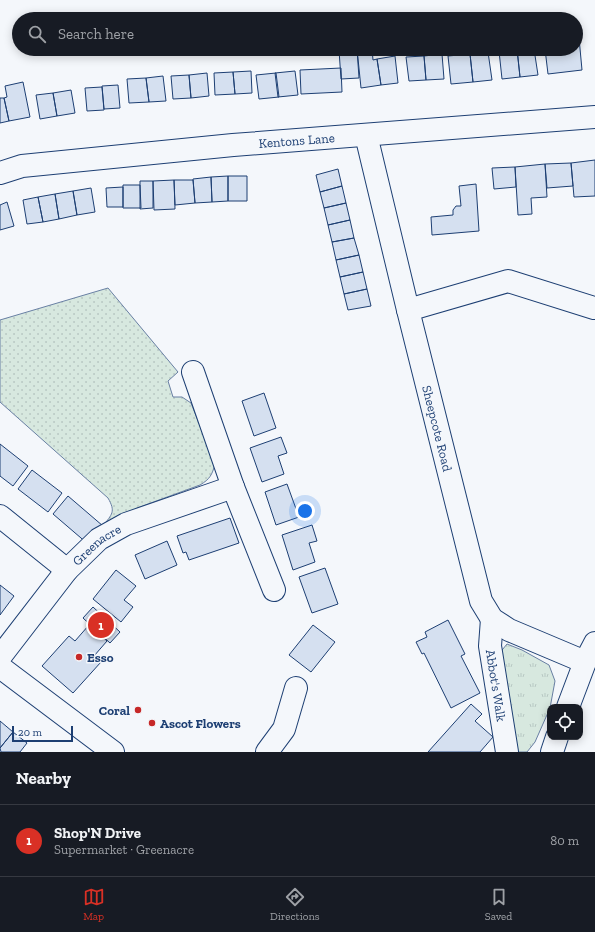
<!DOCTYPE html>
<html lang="en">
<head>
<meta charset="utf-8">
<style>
	:root { --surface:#171b24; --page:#20242c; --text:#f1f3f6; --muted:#9ea1a6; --line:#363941; --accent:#d93025 }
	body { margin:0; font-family:"Zilla Slab",serif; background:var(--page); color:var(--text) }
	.controls { position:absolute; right:12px; bottom:12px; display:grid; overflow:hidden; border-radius:8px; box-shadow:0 2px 10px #0003 }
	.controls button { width:36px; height:36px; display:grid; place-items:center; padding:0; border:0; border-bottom:1px solid var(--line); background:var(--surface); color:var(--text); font:20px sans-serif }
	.scale { position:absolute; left:12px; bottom:10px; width:61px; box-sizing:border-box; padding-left:4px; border:2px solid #1d3f73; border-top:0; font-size:11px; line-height:14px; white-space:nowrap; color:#1d3f73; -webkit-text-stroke:3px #f4f7fb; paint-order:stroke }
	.you { position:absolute; left:305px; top:511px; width:14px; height:14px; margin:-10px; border:3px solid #fff; border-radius:50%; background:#1a73e8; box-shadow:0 0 0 6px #1a73e833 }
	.badge { display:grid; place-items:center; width:26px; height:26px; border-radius:50%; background:var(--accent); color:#fff; font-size:13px; font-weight:700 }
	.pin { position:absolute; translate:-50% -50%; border:2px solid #fff; box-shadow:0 1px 4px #0006 }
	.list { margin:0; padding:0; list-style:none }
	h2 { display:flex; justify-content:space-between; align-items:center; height:52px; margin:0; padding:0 16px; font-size:17px }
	h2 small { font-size:13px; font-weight:400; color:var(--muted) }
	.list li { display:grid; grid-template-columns:26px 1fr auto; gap:12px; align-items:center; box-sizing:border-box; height:72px; padding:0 16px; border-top:1px solid var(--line) }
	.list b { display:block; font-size:15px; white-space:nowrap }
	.list p { margin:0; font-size:13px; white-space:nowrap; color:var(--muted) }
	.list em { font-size:13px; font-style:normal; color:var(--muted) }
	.icon { flex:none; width:22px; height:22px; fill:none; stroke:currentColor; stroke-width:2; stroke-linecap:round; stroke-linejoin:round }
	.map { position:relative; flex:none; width:595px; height:752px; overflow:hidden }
	.search { position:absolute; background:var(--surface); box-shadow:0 2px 10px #0003; left:12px; right:12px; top:12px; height:44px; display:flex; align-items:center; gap:10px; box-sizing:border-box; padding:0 14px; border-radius:22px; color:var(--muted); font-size:15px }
	.sheet { height:124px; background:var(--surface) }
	nav { display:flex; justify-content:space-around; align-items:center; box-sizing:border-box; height:56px; border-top:1px solid var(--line); background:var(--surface); font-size:11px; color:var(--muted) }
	nav a { display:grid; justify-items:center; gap:2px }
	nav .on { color:var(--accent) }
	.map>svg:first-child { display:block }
	.grass { fill:url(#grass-tufts); stroke:#687fa3 }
	.park { fill:url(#park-dots); stroke:#687fa3 }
	.building { fill:#d5e0f0; stroke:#1d3f73 }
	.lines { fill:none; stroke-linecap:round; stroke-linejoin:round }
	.minor-casing { stroke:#1d3f73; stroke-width:24 }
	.major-casing { stroke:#1d3f73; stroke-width:24 }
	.minor { stroke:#f4f7fb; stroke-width:22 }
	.major { stroke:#f4f7fb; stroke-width:22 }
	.poi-dot { fill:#c62828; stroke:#f4f7fb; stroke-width:1.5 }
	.labels { text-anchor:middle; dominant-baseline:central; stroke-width:3; stroke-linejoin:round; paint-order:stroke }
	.street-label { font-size:13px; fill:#1d3f73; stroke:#f4f7fb }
	.poi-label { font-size:13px; font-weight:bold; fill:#1d3f73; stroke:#f4f7fb; text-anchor:start }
</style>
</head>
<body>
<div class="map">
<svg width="595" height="752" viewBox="0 0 595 752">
	<defs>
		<pattern id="grass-tufts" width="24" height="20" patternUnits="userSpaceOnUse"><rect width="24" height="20" fill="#d7e8df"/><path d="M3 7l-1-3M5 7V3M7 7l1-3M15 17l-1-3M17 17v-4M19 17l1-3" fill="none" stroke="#b8c8c3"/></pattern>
		<pattern id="park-dots" width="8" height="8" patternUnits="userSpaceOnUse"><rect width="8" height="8" fill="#d7e8df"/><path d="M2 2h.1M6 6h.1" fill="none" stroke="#b8c8c3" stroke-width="1.8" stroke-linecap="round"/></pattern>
	</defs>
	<rect width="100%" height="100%" fill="#f4f7fb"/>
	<path class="grass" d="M507,644L522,650L549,665L555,681L550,708L535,742L527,752H519L516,750L498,655Z"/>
	<path class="park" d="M108,288L178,372L168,381L173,397H182L191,403L215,464C212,475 210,479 200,485L137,508L105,528L103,526C112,514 116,512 108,498L0,402V320Z"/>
	<path class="building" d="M578,27L582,70L548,74L545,49H576V28Z
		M357,49H372L373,60L377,59L381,85L361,88Z
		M357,49L359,78L341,79L339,50Z
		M517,49H534L538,75L520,77Z
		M517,49L520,77L502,79L499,51Z
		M488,52L492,80L473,82L470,54Z
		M442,54L444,79L426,80L424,56Z
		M470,54L473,82L451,84L448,56Z
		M395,56L398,83L381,85L377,59Z
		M424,56L426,80L409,81L406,57Z
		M341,68L342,92L301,94L300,70Z
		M251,71L252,93L235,94L233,72Z
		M295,71L298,95L278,97L275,73Z
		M233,72L235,94L215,95L214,73Z
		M207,73L209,96L191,98L189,75Z
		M276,73L279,97L259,99L256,75Z
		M189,75L191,98L173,99L171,76Z
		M163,76L166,101L149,102L146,78Z
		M146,78L149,102L129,103L127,79Z
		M23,82L30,117L9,121L4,98L7,97L5,86Z
		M118,85L120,108L104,109L102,86Z
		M102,87L104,110L87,111L85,88Z
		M71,90L75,113L57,116L53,93Z
		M53,93L57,116L40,119L36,95Z
		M0,98H4L9,121L0,123Z
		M595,160V196L574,197L571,163Z
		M571,163L573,186L547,188L545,164Z
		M545,164L547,197L531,198L532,214L518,215L515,167Z
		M515,167L516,187L494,189L492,168Z
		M338,169L342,186L320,192L316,175Z
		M228,176H247V201H228Z
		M228,176V201L212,202L211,177Z
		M211,177L212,202L195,203L193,179Z
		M174,180H193L195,203L175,205Z
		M174,180L175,209L154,210L153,181Z
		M140,181H153V208L140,209Z
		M476,184L479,231L432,235L431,217L453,215V210L456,206H461L459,186Z
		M123,185H140L141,208H123Z
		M342,186L346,203L324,208L320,192Z
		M123,187V207H107L106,188Z
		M91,188L95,212L77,215L73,191Z
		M73,191L77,215L59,219L55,194Z
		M55,194L59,219L43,222L38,197Z
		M38,197L43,222L27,224L23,200Z
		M7,202L14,226L0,230V205Z
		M346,203L350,220L328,225L324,208Z
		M350,220L354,238L332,242L328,225Z
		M354,238L359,255L336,260L332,242Z
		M359,255L363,272L340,277L336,260Z
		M363,272L367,289L344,294L340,277Z
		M367,289L371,306L348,310L344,294Z
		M264,393L276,428L254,436L242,401Z
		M281,437L287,453L278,456L284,474L262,482L250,448Z
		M0,444L28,466L13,486L0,476Z
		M32,470L62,493L48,512L18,489Z
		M287,484L299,517L276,525L265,492Z
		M68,496L103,526L88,544L53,514Z
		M230,518L239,543L189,560L186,552L183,553L177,536Z
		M312,525L317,541L309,543L315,562L293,570L282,535Z
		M167,541L177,565L145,579L135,555Z
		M325,568L338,604L312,613L299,577Z
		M116,570L136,586L124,600L133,607L121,622L93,599Z
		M0,585L14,596L0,615Z
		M93,607L120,632L110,643L83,618Z
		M448,620L465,654L461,656L480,693L451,708L424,653L422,654L416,642L427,637L425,632Z
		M89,625L107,641L94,656L101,662L73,693L42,666L69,636L75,641Z
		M313,625L335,642L311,672L289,655Z
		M471,704L482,714L475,721L493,737L480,752H428Z
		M0,721L13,732L0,748Z
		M13,732L27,743L20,752H1L0,748Z"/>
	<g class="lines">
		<g class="minor-casing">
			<g id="minor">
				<path id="s1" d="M366,135L408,310L481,601L492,619L509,630L585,662"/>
				<path id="s2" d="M0,173L22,166L233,145L595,117"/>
				<path d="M408,310L508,281L594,308"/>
				<path d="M193,372L233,487L274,590"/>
				<path d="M0,516L67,570"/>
				<path id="s3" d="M492,619L490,646L507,752"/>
				<path id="s4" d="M0,657L67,570L99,539L126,524L233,487"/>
				<path d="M568,707L585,662L595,643"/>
				<path d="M267,752L284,729L296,688"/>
				<path d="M552,752L557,737"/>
			</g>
		</g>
		<g class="major-casing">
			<path id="major" d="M0,667L113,752"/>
		</g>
		<use href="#minor" class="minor"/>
		<use href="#major" class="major"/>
	</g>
	<g class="poi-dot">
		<circle cx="79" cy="657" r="4"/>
		<circle cx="138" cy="710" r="4"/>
		<circle cx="152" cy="723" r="4"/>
	</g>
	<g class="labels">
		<g class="street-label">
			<text stroke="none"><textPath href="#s2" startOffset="299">Kentons Lane</textPath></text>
			<text stroke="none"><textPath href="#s1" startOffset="302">Sheepcote Road</textPath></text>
			<text stroke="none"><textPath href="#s4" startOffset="149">Greenacre</textPath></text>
			<text stroke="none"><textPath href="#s3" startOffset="67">Abbot's Walk</textPath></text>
		</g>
		<g class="poi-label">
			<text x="87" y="657">Esso</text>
			<text x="130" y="710" text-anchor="end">Coral</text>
			<text x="160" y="723">Ascot Flowers</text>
		</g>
	</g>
</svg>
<div class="controls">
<button><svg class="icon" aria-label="locate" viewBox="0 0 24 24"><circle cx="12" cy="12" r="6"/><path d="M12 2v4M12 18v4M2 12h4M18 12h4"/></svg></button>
</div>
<div class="scale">20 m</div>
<div class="you"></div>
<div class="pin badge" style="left:101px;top:625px">1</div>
<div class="search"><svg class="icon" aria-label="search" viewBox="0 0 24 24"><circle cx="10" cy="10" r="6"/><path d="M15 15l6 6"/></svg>Search here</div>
</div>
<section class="sheet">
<h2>Nearby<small></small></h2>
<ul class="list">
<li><span class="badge">1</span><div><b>Shop'N Drive</b><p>Supermarket · Greenacre</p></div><em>80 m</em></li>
</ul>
</section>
<nav>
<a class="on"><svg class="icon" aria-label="map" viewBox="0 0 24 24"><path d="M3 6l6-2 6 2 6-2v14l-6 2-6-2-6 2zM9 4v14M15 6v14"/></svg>Map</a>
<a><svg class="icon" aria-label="directions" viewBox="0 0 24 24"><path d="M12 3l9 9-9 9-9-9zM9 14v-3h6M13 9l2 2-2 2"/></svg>Directions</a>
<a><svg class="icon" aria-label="saved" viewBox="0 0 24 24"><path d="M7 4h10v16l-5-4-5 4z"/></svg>Saved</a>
</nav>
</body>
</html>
